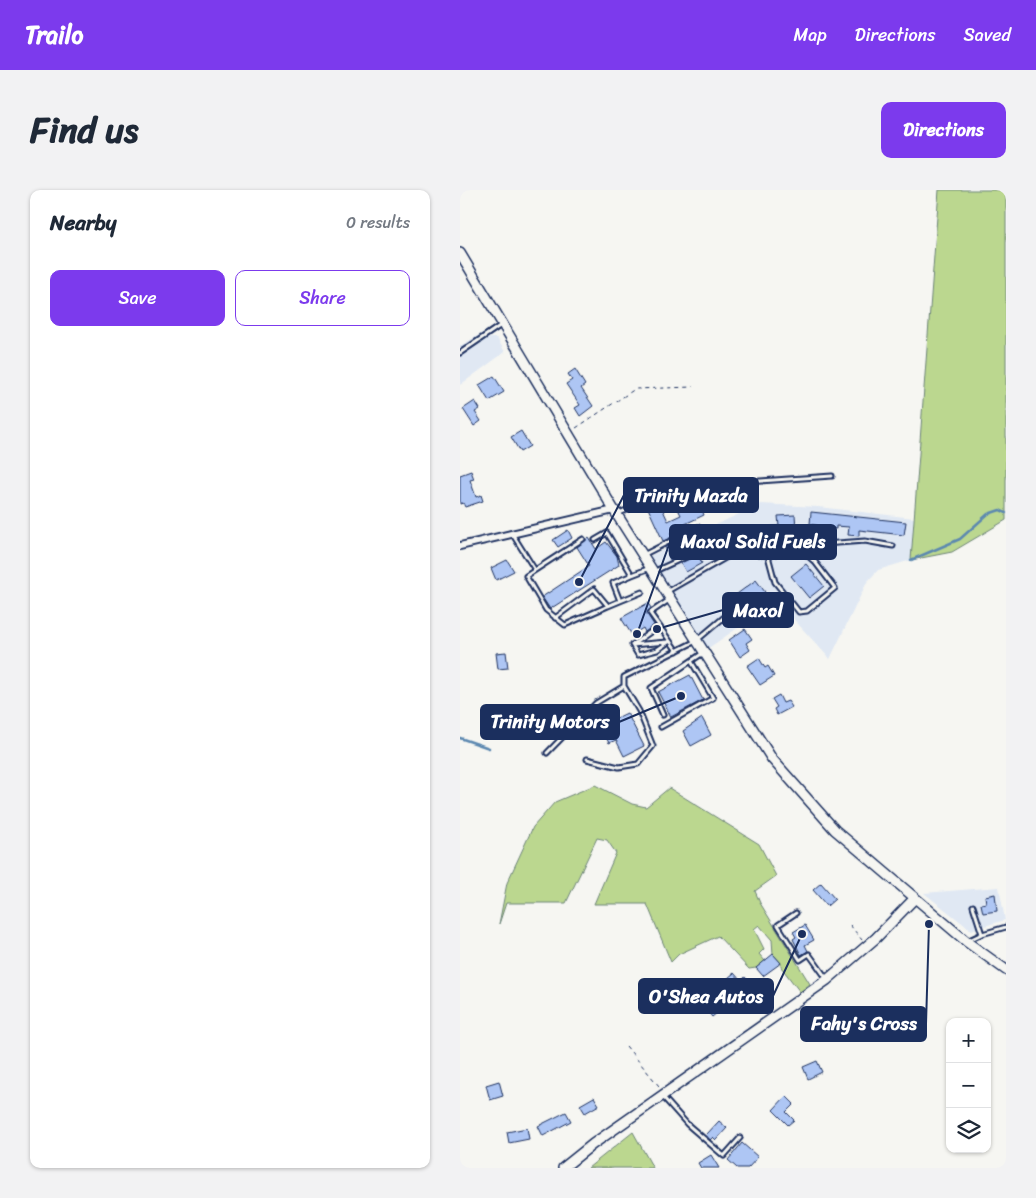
<!DOCTYPE html>
<html lang="en">
<head>
<meta charset="utf-8">
<style>
	:root { --surface:#fff; --page:#f2f2f3; --text:#1f2937; --muted:#747a83; --line:#e0e1e3; --accent:#7c3aed }
	body { margin:0; font-family:Sriracha,sans-serif; background:var(--page); color:var(--text) }
	.controls { position:absolute; right:15px; bottom:15px; display:grid; overflow:hidden; border-radius:10px; box-shadow:0 1px 4px #0004 }
	.controls button { width:45px; height:45px; display:grid; place-items:center; padding:0; border:0; border-bottom:1px solid var(--line); background:var(--surface); color:var(--text); font:25px sans-serif }
	.list { margin:0; padding:0; list-style:none }
	h2 { display:flex; justify-content:space-between; align-items:center; height:65px; margin:0; padding:0 20px; font-size:21px }
	h2 small { font-size:16px; font-weight:400; color:var(--muted) }
	.actions { display:flex; gap:10px; padding:15px 20px }
	.actions a { flex:1; padding:11px 0; border:1px solid var(--accent); border-radius:10px; text-align:center; font-size:18px; color:var(--accent) }
	.actions .main { background:var(--accent); color:#fff }
	.icon { flex:none; width:28px; height:28px; fill:none; stroke:currentColor; stroke-width:2; stroke-linecap:round; stroke-linejoin:round }
	.map { position:relative; flex:none; width:546px; height:978px; overflow:hidden; border-radius:10px }
	header { display:flex; align-items:center; gap:30px; box-sizing:border-box; height:70px; padding:0 25px; background:var(--accent); color:#fff }
	header strong { font-size:24px }
	nav { display:flex; gap:28px; margin-inline-start:auto; font-size:18px }
	.intro { display:flex; align-items:center; justify-content:space-between; box-sizing:border-box; height:120px; padding:0 30px }
	h1 { margin:0; font-size:35px }
	.button { padding:12px 22px; border-radius:10px; background:var(--accent); color:#fff; font-size:18px; font-weight:700 }
	main { display:flex; gap:30px; padding:0 30px }
	aside { flex:1; background:var(--surface); border-radius:10px; box-shadow:0 1px 4px #0004 }
	.map>svg:first-child { display:block }
	.built { fill:#e0e8f3 }
	.green { fill:#bbd78f; stroke:#6b8376 }
	.lines { fill:none; stroke-linecap:round; stroke-linejoin:round }
	.stream { stroke:#5b88b0; stroke-width:2.5 }
	.building { fill:#aec6f4; stroke:#1b2f5e; fill-rule:evenodd }
	.lane-casing { stroke:#1b2f5e; stroke-width:7 }
	.street-casing { stroke:#1b2f5e; stroke-width:10 }
	.secondary-casing { stroke:#1b2f5e; stroke-width:12 }
	.path { stroke:#1b2f5e; stroke-width:1; stroke-dasharray:4 4; stroke-linecap:butt }
	.lane { stroke:#f6f6f2; stroke-width:3 }
	.street { stroke:#f6f6f2; stroke-width:6 }
	.secondary { stroke:#f6f6f2; stroke-width:9 }
	.leader { fill:none; stroke:#1b2f5e; stroke-width:2 }
	.callout-dot { fill:#1b2f5e; stroke:#f6f6f2; stroke-width:2 }
	.callout { fill:#1b2f5e; stroke:#1b2f5e; stroke-width:2 }
	.callout-label { font-size:19px; text-anchor:middle; font-weight:bold; fill:#fff }
</style>
</head>
<body>
<header>
<strong>Trailo</strong>
<nav><a>Map</a><a>Directions</a><a>Saved</a></nav>
</header>
<div class="intro"><h1>Find us</h1><a class="button">Directions</a></div>
<main>
<aside>
<h2>Nearby<small>0 results</small></h2>
<ul class="list">
</ul>
<div class="actions"><a class="main">Save</a><a>Share</a></div>
</aside>
<div class="map">
<svg width="546" height="978" viewBox="0 0 546 978">
	<rect width="100%" height="100%" fill="#f6f6f2"/>
	<filter id="ink" filterUnits="userSpaceOnUse"><feTurbulence type="fractalNoise" baseFrequency=".02" numOctaves="2"/><feDisplacementMap in="SourceGraphic" scale="10" xChannelSelector="R" yChannelSelector="G"/><feConvolveMatrix kernelMatrix="1 2 1 2 8 2 1 2 1" color-interpolation-filters="sRGB"/></filter>
	<g filter="url(#ink)">
		<path class="built" d="M26,141L30,148H37L45,162L0,195V156Z
			M300,314L358,317L454,328L451,370L418,380L407,392L370,469L317,411L247,459L190,366Z
			M539,697L545,730L511,740L464,703Z"/>
		<path class="green" d="M479,0H546V330L492,362L451,370Z
			M135,595L172,614L186,617L209,598L299,654L316,686L295,701L300,713L350,794L340,802L321,777V773L313,764L312,750L299,735L294,739L304,759L299,764L305,771L296,778L289,779L258,746L219,764L211,772L187,714H134L156,663L147,650L137,648L106,713H46L39,734L47,693L73,637L95,612Z
			M173,942L193,978H128Z"/>
		<g class="lines">
			<path class="stream" d="M451,370L500,349L528,324L540,320L546,323
				M0,548L29,558"/>
		</g>
		<path class="building" d="M115,179L125,195L121,198L133,216L120,226L115,218L120,215L106,194L112,190L108,184Z
			M34,186L44,202L29,211L19,195Z
			M15,211L20,219L15,222L21,231L14,236L3,219Z
			M61,241L70,256L60,262L51,247Z
			M11,281L14,289L10,290L16,307L21,305L23,311L5,317L3,313L0,314V285Z
			M228,298L236,316L240,315L244,325L225,334L226,336L210,343L212,347L203,351L188,318ZM215,313L221,325L208,331L202,318Z
			M351,322L446,332L444,345L399,340V346L388,345L389,337L376,336V339L350,334Z
			M335,325L337,352L302,356L301,337L319,336L318,326Z
			M108,340L112,348L98,357L93,350Z
			M249,340L258,355L260,353L266,358L262,363L263,365L250,355L236,363L242,373L226,382L221,373L234,367V362L231,361L210,370L205,357L215,353L216,356Z
			M129,348L136,359L146,352L157,366L159,375L90,419L82,407L129,376L117,357Z
			M47,370L54,381L36,390L31,378Z
			M346,374L364,396L349,408L331,386Z
			M296,390L305,402L286,416L277,404Z
			M188,413L191,418L187,424L194,435L185,442L183,438L172,445L161,428Z
			M285,439L292,449L286,453L290,460L280,467L269,450Z
			M46,462L48,478L38,479L36,463Z
			M299,468L305,478L308,476L314,486L300,495L287,476Z
			M230,485L243,510L211,527L198,502Z
			M319,505L323,513L328,511L332,517L317,525L314,519L317,517L312,509Z
			M167,523L184,556L164,566L156,550L149,553L140,536Z
			M242,528L251,545L231,556L223,541Z
			M361,693L375,709L367,716L353,700Z
			M535,704L537,721L523,723L521,714L526,713L525,706Z
			M345,735L354,750L345,755L348,761L341,765L333,749L336,747L333,742Z
			M313,764L321,773L303,786L296,778Z
			M274,783L281,791L285,787L292,794L252,827L244,817L249,812L252,815L273,798L274,796L268,788Z
			M365,832L372,841L359,851L352,841Z
			M357,871L362,882L348,889L343,877Z
			M39,891L43,906L30,910L26,895Z
			M326,906L334,914L326,922L334,930L328,935L313,920Z
			M134,907L139,915L125,923L120,915Z
			M106,922L111,931L83,946L78,936Z
			M259,931L267,938L256,950L253,947L250,950L246,945Z
			M67,938L69,949L49,953L47,942Z
			M282,953L298,967L288,978H277L268,970Z
			M251,965L259,978H241L238,973Z"/>
		<g class="lines">
			<g class="lane-casing">
				<path id="lane" d="M0,163L41,135
					M157,324L229,294L287,292L372,286
					M53,345L75,380
					M123,349L66,386L86,420L105,435L148,416
					M135,350L147,343L172,385L190,378
					M183,365L238,337
					M308,366L315,392L339,422L347,421L375,398L355,372L339,358
					M193,382L232,364
					M206,402L274,363L291,362L308,366L350,355L405,351L433,356
					M209,410L190,423L217,461
					M160,411L182,402
					M95,428L134,399L148,416L160,411L153,393L172,385
					M172,455L178,465L197,460L210,451
					M172,455L207,452
					M172,455L199,436
					M203,525L191,498L243,463
					M201,537L253,508L231,471
					M87,563L136,513L164,496
					M127,569L159,577L178,574L193,556L179,521L164,496V487L236,451L275,418
					M513,716L522,744
					M336,723L318,735L340,770L349,764L367,789
					M507,751L522,744L546,737
					M203,907L227,934L264,966L280,948"/>
			</g>
			<g class="street-casing">
				<path id="street" d="M0,356L154,320"/>
			</g>
			<g class="secondary-casing">
				<path id="secondary" d="M0,63L154,320L312,569L375,640L507,752L546,780
					M103,978L133,954L367,790L416,748L455,708"/>
			</g>
			<path class="path" d="M116,238L175,199L233,197
				M390,735L402,750
				M166,856L199,896"/>
			<use href="#lane" class="lane"/>
			<use href="#street" class="street"/>
			<use href="#secondary" class="secondary"/>
		</g>
	</g>
	<path class="leader" d="M119 392L164 305M177 444L210 352M197 439L263 420M221 506L159 532M342 744L313 806M469 734L466 834"/>
	<g class="callout-dot">
		<circle cx="119" cy="392" r="5"/>
		<circle cx="177" cy="444" r="5"/>
		<circle cx="197" cy="439" r="5"/>
		<circle cx="221" cy="506" r="5"/>
		<circle cx="342" cy="744" r="5"/>
		<circle cx="469" cy="734" r="5"/>
	</g>
	<g class="callout">
		<rect x="164" y="288" width="134" height="34" rx="5"/>
		<rect x="210" y="335" width="166" height="34" rx="5"/>
		<rect x="263" y="403" width="70" height="34" rx="5"/>
		<rect x="21" y="515" width="138" height="34" rx="5"/>
		<rect x="179" y="789" width="134" height="34" rx="5"/>
		<rect x="341" y="817" width="125" height="34" rx="5"/>
	</g>
	<g class="callout-label">
		<text x="231" y="312">Trinity Mazda</text>
		<text x="293" y="358">Maxol Solid Fuels</text>
		<text x="298" y="427">Maxol</text>
		<text x="90" y="538">Trinity Motors</text>
		<text x="246" y="813">O'Shea Autos</text>
		<text x="404" y="840">Fahy's Cross</text>
	</g>
</svg>
<div class="controls">
<button>+</button>
<button>−</button>
<button><svg class="icon" aria-label="layers" viewBox="0 0 24 24"><path d="M12 4l9 5-9 5-9-5zM3 14l9 5 9-5"/></svg></button>
</div>
</div>
</main>
</body>
</html>
